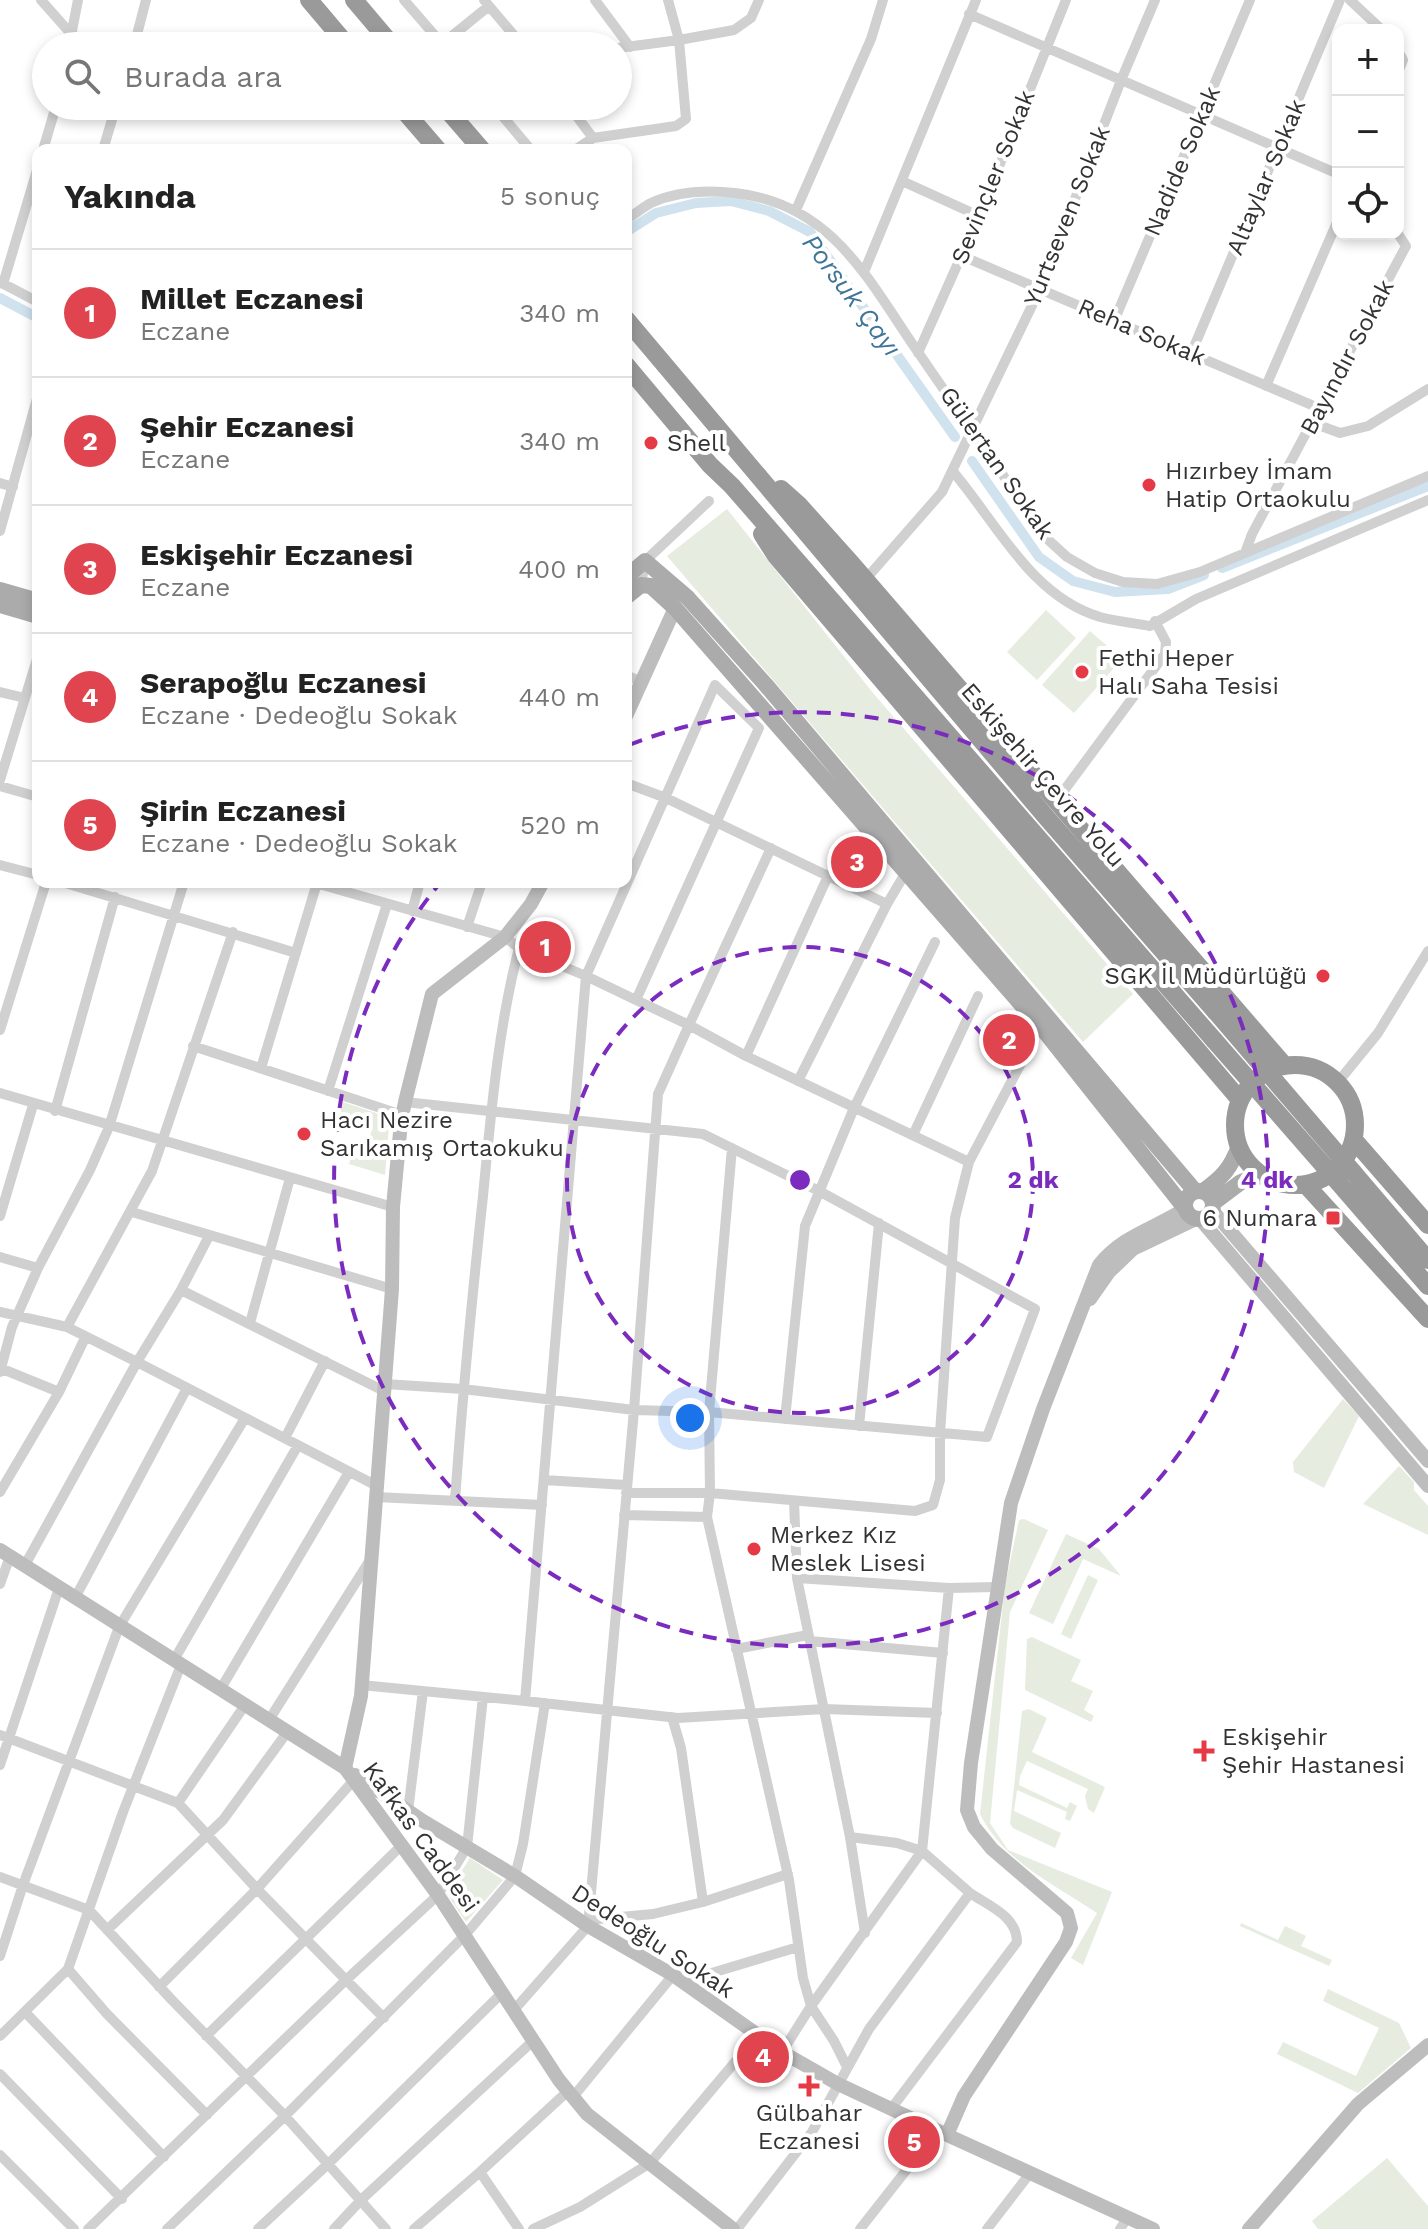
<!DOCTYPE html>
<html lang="tr">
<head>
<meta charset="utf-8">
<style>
	:root { --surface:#fff; --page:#f6f6f6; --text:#222; --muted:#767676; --line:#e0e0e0; --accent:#2563eb }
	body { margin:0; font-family:"Work Sans",sans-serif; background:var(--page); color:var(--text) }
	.controls { position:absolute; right:24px; top:24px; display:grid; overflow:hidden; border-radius:16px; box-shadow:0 4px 12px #0003 }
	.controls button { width:72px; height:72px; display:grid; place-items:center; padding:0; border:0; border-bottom:2px solid var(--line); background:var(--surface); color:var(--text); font:40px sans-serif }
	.you { position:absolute; left:690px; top:1418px; width:28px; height:28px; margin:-20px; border:6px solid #fff; border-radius:50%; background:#1a73e8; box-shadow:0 0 0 12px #1a73e833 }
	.badge { display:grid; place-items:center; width:52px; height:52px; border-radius:50%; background:var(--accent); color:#fff; font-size:26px; font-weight:700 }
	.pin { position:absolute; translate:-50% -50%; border:4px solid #fff; box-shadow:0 2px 8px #0006 }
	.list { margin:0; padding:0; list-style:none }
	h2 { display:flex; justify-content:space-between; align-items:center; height:104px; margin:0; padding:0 32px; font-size:34px }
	h2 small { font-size:26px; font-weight:400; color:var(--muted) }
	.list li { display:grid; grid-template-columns:52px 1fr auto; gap:24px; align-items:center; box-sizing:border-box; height:128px; padding:0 32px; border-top:2px solid var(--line) }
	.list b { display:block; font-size:30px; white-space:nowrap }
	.list p { margin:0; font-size:26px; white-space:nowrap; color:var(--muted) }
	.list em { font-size:26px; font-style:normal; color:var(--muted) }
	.icon { flex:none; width:44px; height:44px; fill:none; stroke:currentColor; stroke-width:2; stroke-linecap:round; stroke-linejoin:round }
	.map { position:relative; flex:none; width:1428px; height:2229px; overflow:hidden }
	.search { position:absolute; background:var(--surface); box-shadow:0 4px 12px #0003; left:32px; top:32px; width:600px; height:88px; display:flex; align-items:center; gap:20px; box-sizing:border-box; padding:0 28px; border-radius:44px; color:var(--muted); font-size:30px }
	.panel { position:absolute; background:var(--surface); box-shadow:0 4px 12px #0003; left:32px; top:144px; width:600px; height:744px; border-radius:16px }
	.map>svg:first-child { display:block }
	.green { fill:#e6ecdf }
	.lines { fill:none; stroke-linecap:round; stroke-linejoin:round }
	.canal { stroke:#cfe2ee; stroke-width:10 }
	.street { stroke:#d0d0d0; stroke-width:10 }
	.secondary { stroke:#bdbdbd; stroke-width:14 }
	.primary { stroke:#ababab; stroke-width:16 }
	.highway { stroke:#9a9a9a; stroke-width:18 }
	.highway-bridge { stroke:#9a9a9a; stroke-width:18 }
	.ring { fill:none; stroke:#7b2cbf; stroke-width:4; stroke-dasharray:14 10 }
	.poi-dot { fill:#e63946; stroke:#fff; stroke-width:3 }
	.labels { text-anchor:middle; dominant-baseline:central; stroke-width:8; stroke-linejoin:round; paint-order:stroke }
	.street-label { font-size:24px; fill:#333; stroke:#fff }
	.poi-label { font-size:24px; fill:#333; stroke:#fff; text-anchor:start }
	.water-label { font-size:26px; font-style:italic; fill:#3f7597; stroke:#fff }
	.centre { fill:#7b2cbf; stroke:#fff; stroke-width:4 }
	.ring-label { font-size:24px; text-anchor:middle; font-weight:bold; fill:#7b2cbf; stroke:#fff; stroke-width:8; stroke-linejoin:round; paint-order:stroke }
</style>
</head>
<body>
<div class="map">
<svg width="1428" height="2229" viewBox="0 0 1428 2229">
	<rect width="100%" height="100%" fill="#fff"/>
	<path class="green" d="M727,509L873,693L1133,994L1083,1042L667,556Z
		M1046,610L1076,638L1037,680L1007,652Z
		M1090,631L1122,659L1074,713L1042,685Z
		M343,1102L382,1115L389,1125L385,1175L349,1164L353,1150L365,1153L372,1129L350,1122L351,1118L340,1115Z
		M1343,1399L1359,1416L1324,1488L1294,1472L1293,1462Z
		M1399,1466L1414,1482V1490L1428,1506V1535L1363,1504Z
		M1024,1519L1048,1530L1010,1612L990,1823L1008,1850L1112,1892L1083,1965L1071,1958L1097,1913C1055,1885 1003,1861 980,1814L1005,1585L1019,1520Z
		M1066,1534L1099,1549L1121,1576L1083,1559L1053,1624L1029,1613Z
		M1088,1575L1098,1580L1071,1639L1061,1634Z
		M1032,1637L1081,1660L1071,1681L1093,1691L1084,1710L1094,1716L1091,1722L1025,1690L1027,1639Z
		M1029,1709L1047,1718L1032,1752L1105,1787L1094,1813L1088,1809L1085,1796L1088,1789L1027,1761L1020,1776L1019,1785L1067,1808L1070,1802L1077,1806L1070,1821L1065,1819L1067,1812L1017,1790L1014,1811L1061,1833L1055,1848L1013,1828L1010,1824L1022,1711Z
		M470,1858L503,1880L466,1922L447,1894Z
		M1241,1923L1278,1940L1285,1926L1306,1936L1301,1946L1332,1960L1329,1966L1240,1926Z
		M1328,1989L1399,2023L1411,2048L1358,2093L1277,2054L1283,2042L1356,2076L1379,2028L1323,2001Z
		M1387,2158L1428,2206V2229H1318L1312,2221Z"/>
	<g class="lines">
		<path class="canal" d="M626,232L656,213L696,203L731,201L769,211L810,232L955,437
			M0,298L38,318
			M972,461L1039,557L1073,581L1115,592L1168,589L1204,575
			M1222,568L1428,486"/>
		<path class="street" d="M41,0L72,35L108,46
			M404,0L444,46
			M484,0L523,46
			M595,0L630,47
			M668,0L679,40L734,30L751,18L759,0
			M1155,0L1122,78L1040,289L953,469L955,474C997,524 1032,597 1100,617C1116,621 1133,623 1150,626L1196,599L1428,500
			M1350,0L1382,30
			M969,14L1338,174
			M442,44L489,6
			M69,46L78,0
			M134,46L146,0
			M1398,51L1403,60L1398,72
			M494,106L531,150
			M569,106L593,138
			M43,150L56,106
			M103,150L116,106
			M575,150L593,138L676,126L686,119L679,40L618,48
			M902,181L979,216
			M796,210L871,39L883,0
			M626,220C634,215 643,207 651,203C677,191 708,190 735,193C834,204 869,282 920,355C961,415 1004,475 1044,536L1067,557L1095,573L1123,582L1157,584L1200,572L1428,476
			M962,256L1321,409
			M864,272L976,0
			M0,282L38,302
			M3,284L38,167
			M1114,321L1250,0
			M918,353L979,216L1066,0
			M1191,354L1340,0
			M1266,386L1338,220
			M1313,423L1340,433L1368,426L1428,389
			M0,483L13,487
			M0,531L38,395
			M1245,553L1252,534L1406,246L1398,234
			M865,580L942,492L953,469
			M641,585L645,561L709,501
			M626,675L642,682
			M715,685L759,728L636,1000L586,976Z
			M0,692L25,698L0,780
			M25,698L38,656
			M0,786L38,797
			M1057,800L1165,654L1166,642L1155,621
			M0,865L38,875
			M828,876L887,904
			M62,882L296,953
			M312,882L505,937L519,948L586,976L525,1701L678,1718L824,1709L937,1713
			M412,911L420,882
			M467,927L482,882
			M636,1000L689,1025L771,848
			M0,1030L46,882
			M193,1046L402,1115
			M746,1056L969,1162
			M261,1068L317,883
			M798,1081L887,904L906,872
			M1338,1082L1378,1033L1428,951
			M328,1091L387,904
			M0,1093L393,1207
			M55,1111L115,897
			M913,1135L978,996
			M732,1148L709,1412L710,1493L915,1511L933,1505L940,1480V1433L955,1218L969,1162L1029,1048
			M132,1212L392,1289
			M0,1216L33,1105
			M0,1257L38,1268L12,1327L0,1372
			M38,1268L90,1170L109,1127L184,882
			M181,1290L384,1391
			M0,1312L67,1327L137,1362L181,1290L209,1236
			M250,1323L290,1178
			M67,1327L152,1171L233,932
			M0,1368L59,1392
			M385,1384L463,1389L634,1410L709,1412L987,1437L1035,1309L819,1191L703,1134L405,1102
			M785,1419L805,1226L854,1108L935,942
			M859,1426L879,1223
			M285,1438L325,1361
			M544,1480L626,1485
			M0,1492L59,1392L85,1338
			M626,1493H710L707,1517L789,1880L803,1978L811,2006L782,2052
			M376,1497L542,1505
			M455,1501C462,1399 472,1298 483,1196C491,1113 498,1029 519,948
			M624,1515L707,1517
			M25,1565L137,1362L377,1486
			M797,1578L850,1837L865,1933
			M0,1584L10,1556
			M949,1588L997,1587
			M75,1598L187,1388
			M810,1641L943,1653
			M736,1649L808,1635
			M174,1660L297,1447
			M361,1685L525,1701
			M220,1690L349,1472
			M269,1720L370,1560
			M0,1735L178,1803L245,1705
			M0,1765L59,1588
			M408,1811L423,1691
			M0,1877L89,1910L171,1999L285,2116L386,2229
			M703,1902L788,1874
			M588,1920L653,1914L703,1902L681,1748L672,1717
			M107,1930L223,1820L288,1731
			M0,1956L23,1885L119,1627L245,1418
			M68,1969L107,2014L207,2115
			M682,1982L798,1947
			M159,1987L257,1889L178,1803
			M514,2010L588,1926L634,1410L658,1094L689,1025L746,1056L828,876L666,798L626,783
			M25,2012L164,2157
			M384,2018L346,1980L438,1895L467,1847L483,1697
			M0,2036L68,1969L123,1812L181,1665
			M206,2036L401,1846
			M847,2067L834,2041L811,2006L922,1851L897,1843L850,1837
			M0,2074L122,2199
			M573,2097L673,1975
			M891,2109L1017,1942C1017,1916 989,1906 970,1893
			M0,2155L74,2229
			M88,2229L346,1980L257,1889L354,1780
			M167,2229L285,2116L465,1935L515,1876L523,1844L545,1703
			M258,2229L328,2164L503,1992
			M334,2229L361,2200L534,2040
			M414,2229L480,2172
			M519,2229L480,2172L568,2091
			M533,2229L580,2207L650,2163L756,2037
			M737,2229L812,2132L869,2029L970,1893L922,1851L949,1588L797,1578L794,1501
			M860,2229L937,2131
			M987,2229L1031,2172
			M1120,2229L1128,2217"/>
		<path class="secondary" d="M626,716L675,608
			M1212,1210L1428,1461
			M1200,1219L1428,1486
			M1090,1299L1109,1272L1133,1249L1196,1219
			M0,1550L345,1768L438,1895L559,2080L587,2114L733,2229
			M345,1768L361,1696L392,1289L393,1207L401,1122L405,1102L432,994L505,937L531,904L543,882
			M355,1775L423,1821L515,1876L588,1926L673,1975L782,2052L838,2084L947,2135
			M1153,2229L947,2135L964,2096L1066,1942L1071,1928L1067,1913L992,1849L974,1827L967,1810L971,1763L1011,1503L1043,1409L1099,1265C1123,1235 1154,1229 1185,1209
			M1249,2229L1358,2104L1428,2045"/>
		<path class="primary" d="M626,577L645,561L687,597L765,684L1195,1191
			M0,590L38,601
			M626,597L641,585L651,586L675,608L1042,1028L1184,1207
			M0,605L38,616
			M1185 1205a14 14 0 1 1 28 0a14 14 0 1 1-28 0Z
			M1203,1191C1222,1178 1231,1168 1239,1146
			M1213,1203L1241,1182L1260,1174"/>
		<path class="highway" d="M309,0L348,46
			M354,0L393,46
			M400,106L438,150
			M444,106L482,150
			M626,319L1046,817L1216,1012
			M626,365L710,465L732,486L1214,1040
			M781,489L799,505L851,563L1284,1065
			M762,534L776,556L1240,1100
			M1235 1125a60 60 0 1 1 120 0a60 60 0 1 1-120 0Z
			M1354,1140L1428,1225
			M1353,1172L1428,1260
			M1306,1185L1428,1319
			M1345,1190L1428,1286"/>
		<path class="highway-bridge" d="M1216,1012L1353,1172
			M1214,1040L1345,1190"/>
	</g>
	<g class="ring">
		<circle cx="800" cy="1180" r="233"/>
		<path d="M629 745A467 467 0 1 1 440 883"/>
	</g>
	<g class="poi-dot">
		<circle cx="651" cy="443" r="8"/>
		<circle cx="1149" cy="485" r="8"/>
		<circle cx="1082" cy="672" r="8"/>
		<circle cx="1323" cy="976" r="8"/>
		<circle cx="304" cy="1134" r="8"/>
		<rect x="1325" y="1210" width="16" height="16" rx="4"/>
		<circle cx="754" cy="1549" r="8"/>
		<path d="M1200 1739h8v8h8v8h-8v8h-8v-8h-8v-8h8z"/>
		<path d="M805 2074h8v8h8v8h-8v8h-8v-8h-8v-8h8z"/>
	</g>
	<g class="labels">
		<g class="street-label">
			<text transform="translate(1182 161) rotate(-67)">Nadide Sokak</text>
			<text transform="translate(993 177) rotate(-68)">Sevinçler Sokak</text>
			<text transform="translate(1266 177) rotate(-67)">Altaylar Sokak</text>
			<text transform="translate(1067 216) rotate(-68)">Yurtseven Sokak</text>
			<text transform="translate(1142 332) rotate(23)">Reha Sokak</text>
			<text transform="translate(1347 357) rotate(-62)">Bayındır Sokak</text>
			<text transform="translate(997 463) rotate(55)">Gülertan Sokak</text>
			<text transform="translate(1043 775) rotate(49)">Eskişehir Çevre Yolu</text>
			<text transform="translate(421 1837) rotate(54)">Kafkas Caddesi</text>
			<text transform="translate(653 1941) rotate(33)">Dedeoğlu Sokak</text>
		</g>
		<g class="poi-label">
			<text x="667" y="443">Shell</text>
			<text x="1165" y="471">Hızırbey İmam<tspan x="1165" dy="28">Hatip Ortaokulu</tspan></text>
			<text x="1098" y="658">Fethi Heper<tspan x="1098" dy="28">Halı Saha Tesisi</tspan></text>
			<text x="1307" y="976" text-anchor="end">SGK İl Müdürlüğü</text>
			<text x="320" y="1120">Hacı Nezire<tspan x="320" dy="28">Sarıkamış Ortaokuku</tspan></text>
			<text x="1317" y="1218" text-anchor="end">6 Numara</text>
			<text x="770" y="1535">Merkez Kız<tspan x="770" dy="28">Meslek Lisesi</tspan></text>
			<text x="1222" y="1737">Eskişehir<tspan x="1222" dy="28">Şehir Hastanesi</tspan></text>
			<text x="809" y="2113" text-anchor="middle">Gülbahar<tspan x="809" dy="28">Eczanesi</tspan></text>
		</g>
		<g class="water-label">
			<text transform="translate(852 295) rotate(53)">Porsuk Çayı</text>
		</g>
	</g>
	<circle cx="800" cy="1180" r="12" class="centre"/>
	<g class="ring-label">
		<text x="1033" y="1188">2 dk</text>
		<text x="1267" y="1188">4 dk</text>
	</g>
</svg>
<div class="controls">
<button>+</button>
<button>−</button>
<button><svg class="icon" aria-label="locate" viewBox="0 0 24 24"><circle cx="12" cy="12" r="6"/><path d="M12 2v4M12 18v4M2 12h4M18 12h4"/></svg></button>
</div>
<div class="you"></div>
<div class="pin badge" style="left:545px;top:947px;background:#e0444e">1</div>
<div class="pin badge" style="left:1009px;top:1040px;background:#e0444e">2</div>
<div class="pin badge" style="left:857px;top:862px;background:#e0444e">3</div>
<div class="pin badge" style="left:763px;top:2057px;background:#e0444e">4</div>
<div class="pin badge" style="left:914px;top:2142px;background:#e0444e">5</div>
<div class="search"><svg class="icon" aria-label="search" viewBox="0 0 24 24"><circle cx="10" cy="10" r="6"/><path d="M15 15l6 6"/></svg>Burada ara</div>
<section class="panel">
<h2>Yakında<small>5 sonuç</small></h2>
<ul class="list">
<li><span class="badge" style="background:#e0444e">1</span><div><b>Millet Eczanesi</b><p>Eczane</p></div><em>340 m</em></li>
<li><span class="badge" style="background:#e0444e">2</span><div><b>Şehir Eczanesi</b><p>Eczane</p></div><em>340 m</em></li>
<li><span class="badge" style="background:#e0444e">3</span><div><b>Eskişehir Eczanesi</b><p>Eczane</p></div><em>400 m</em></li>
<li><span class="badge" style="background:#e0444e">4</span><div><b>Serapoğlu Eczanesi</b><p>Eczane · Dedeoğlu Sokak</p></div><em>440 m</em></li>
<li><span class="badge" style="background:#e0444e">5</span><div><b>Şirin Eczanesi</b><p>Eczane · Dedeoğlu Sokak</p></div><em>520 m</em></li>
</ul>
</section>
</div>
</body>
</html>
